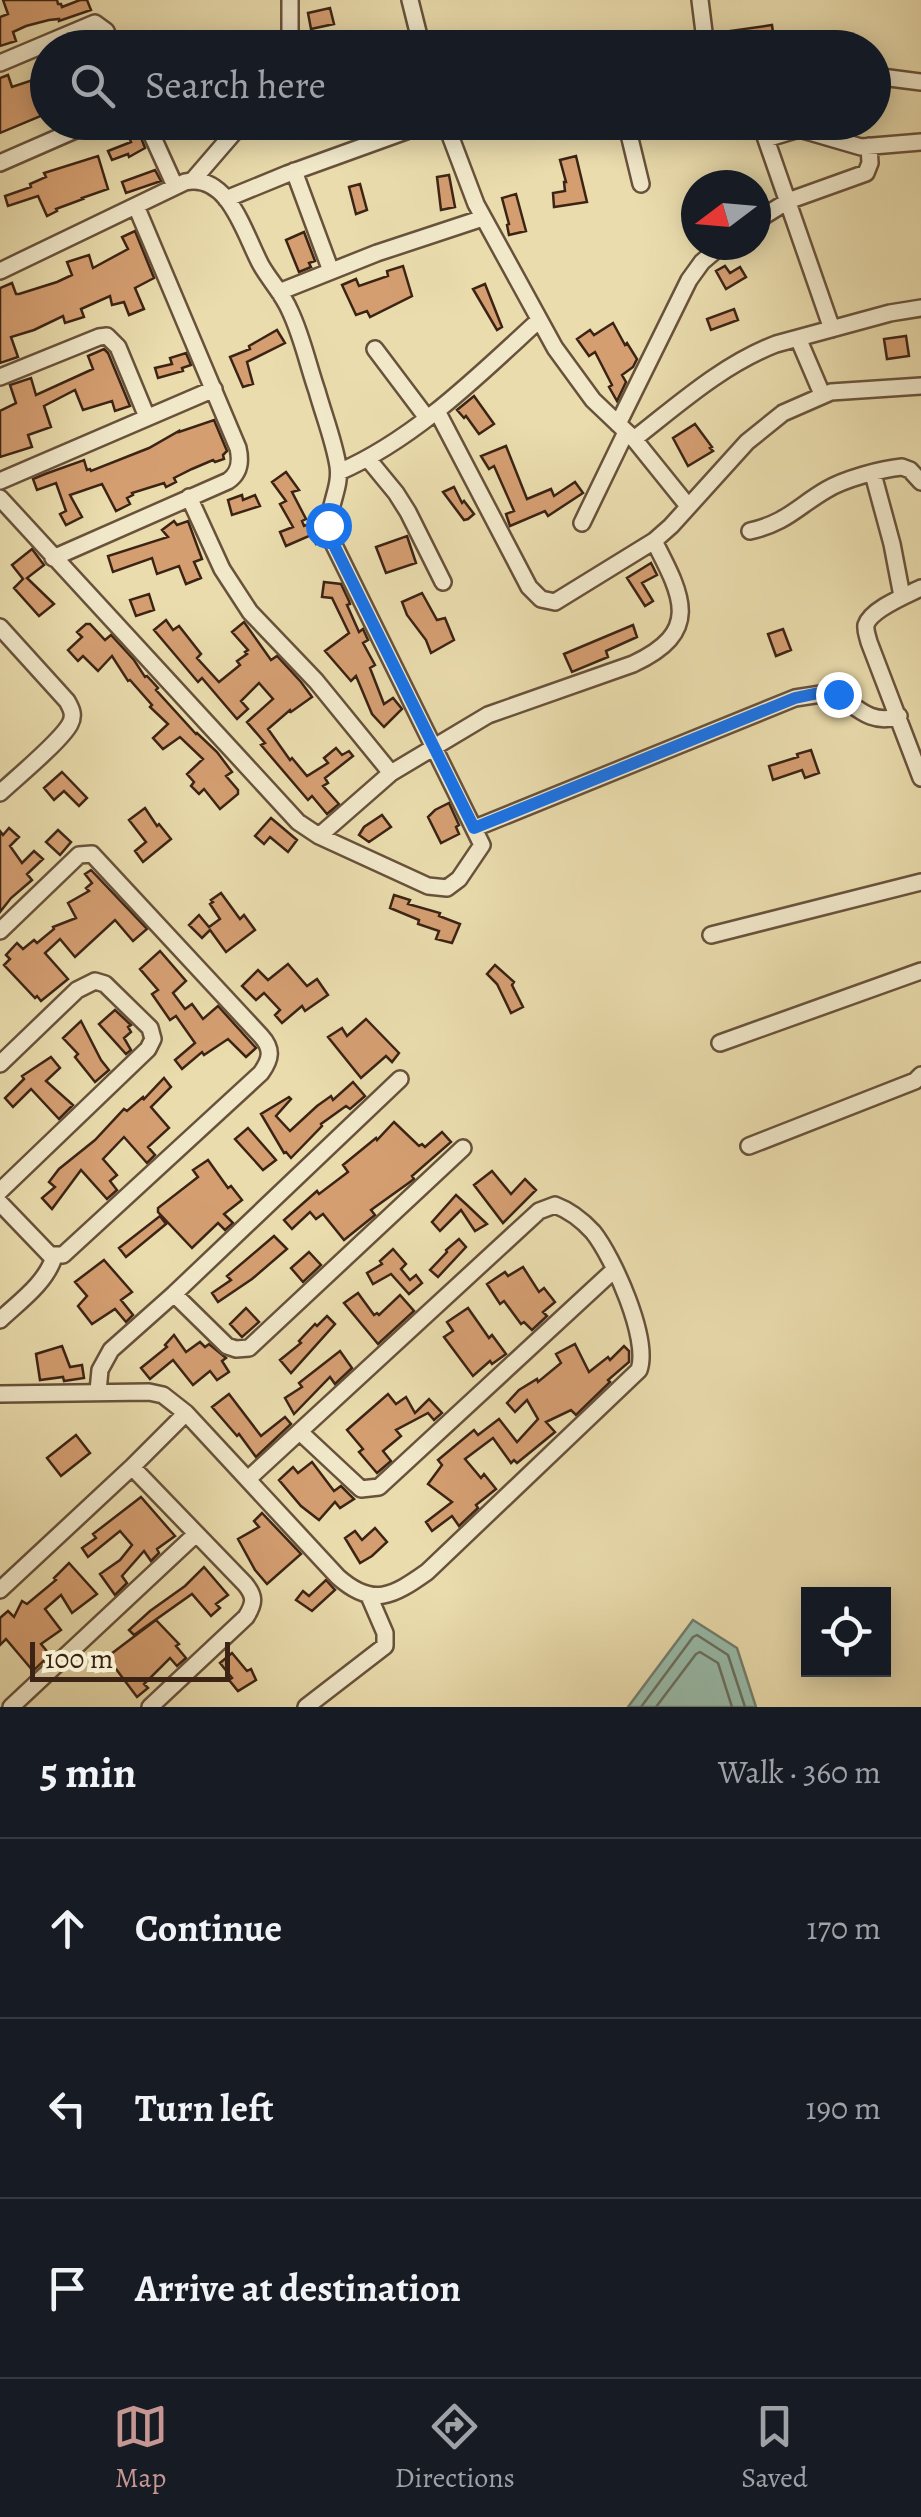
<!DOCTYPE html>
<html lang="en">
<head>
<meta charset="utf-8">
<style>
	:root { --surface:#171b24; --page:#242831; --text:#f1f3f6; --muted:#9ea1a6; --line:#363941; --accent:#c59692 }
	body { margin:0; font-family:Alegreya,serif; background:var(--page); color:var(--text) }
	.controls { position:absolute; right:30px; bottom:30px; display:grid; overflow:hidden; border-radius:0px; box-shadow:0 5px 25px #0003 }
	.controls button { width:90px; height:90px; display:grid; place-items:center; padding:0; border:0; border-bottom:2px solid var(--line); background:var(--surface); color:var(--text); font:50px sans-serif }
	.compass { position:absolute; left:681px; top:170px; width:90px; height:90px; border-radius:50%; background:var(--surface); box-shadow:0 5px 25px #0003; rotate:254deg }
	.scale { position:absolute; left:30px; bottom:25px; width:200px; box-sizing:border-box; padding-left:10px; border:5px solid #3c2415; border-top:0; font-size:28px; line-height:35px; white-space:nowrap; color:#3c2415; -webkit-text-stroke:8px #f1e8ca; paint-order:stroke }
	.stop { position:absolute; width:30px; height:30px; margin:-22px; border:8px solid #1a73e8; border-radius:50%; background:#fff }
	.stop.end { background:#1a73e8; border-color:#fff; box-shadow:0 2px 10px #0008 }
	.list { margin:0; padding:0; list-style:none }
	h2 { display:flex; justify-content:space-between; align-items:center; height:130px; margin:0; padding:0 40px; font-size:42px }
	h2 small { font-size:32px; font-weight:400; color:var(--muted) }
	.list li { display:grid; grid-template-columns:65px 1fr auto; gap:30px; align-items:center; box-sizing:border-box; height:180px; padding:0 40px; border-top:2px solid var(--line) }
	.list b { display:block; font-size:38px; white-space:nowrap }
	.list em { font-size:32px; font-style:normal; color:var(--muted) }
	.icon { flex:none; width:55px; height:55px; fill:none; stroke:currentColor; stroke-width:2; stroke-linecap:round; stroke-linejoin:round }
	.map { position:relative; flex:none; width:921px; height:1707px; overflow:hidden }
	.search { position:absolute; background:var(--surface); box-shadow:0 5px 25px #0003; left:30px; right:30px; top:30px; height:110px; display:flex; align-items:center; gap:25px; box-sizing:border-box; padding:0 35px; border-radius:55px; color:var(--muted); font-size:38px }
	.sheet { height:670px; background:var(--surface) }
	nav { display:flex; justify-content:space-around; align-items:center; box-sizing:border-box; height:140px; border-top:2px solid var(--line); background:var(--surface); font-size:28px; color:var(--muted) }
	nav a { display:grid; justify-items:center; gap:5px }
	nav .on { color:var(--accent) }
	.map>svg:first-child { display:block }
	.water { fill:#98bcab; stroke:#737f6f; stroke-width:2.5 }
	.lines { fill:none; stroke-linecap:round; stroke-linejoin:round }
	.shore { stroke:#6a7060; stroke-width:2.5 }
	.building { fill:#d49e71; stroke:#3c2415; stroke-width:2.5 }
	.minor-casing { stroke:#68523b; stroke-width:20 }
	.minor { stroke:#f1e8ca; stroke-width:15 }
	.route { stroke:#1a73e8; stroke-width:12 }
</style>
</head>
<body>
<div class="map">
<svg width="921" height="1707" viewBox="0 0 921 1707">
	<rect width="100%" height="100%" fill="#eadcad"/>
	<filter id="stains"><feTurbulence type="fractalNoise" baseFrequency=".002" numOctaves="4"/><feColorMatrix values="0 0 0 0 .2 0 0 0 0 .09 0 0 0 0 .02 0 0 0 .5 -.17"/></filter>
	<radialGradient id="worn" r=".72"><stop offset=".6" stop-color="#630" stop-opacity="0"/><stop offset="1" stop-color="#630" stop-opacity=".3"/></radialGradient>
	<path class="water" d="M693,1620L737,1648L756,1707H628Z"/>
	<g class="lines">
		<path class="shore" d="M641,1707L693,1637L697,1635L728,1655L745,1707
			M656,1707L696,1654L700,1652L718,1663L732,1707"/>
	</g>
	<path class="building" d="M3,0H57L58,4H61L62,7L80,0H87L91,10L59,21V19L49,20L26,26L13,32L16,41L0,46V17L8,14Z
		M330,8L334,24L311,29L308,13Z
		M772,25L774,40L732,46L730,31Z
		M676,34L678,44L665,48H625V40Z
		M8,75L12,87L48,75V113L0,133V78Z
		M122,122H135L145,148L129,157L128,154L112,160L108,151L131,142Z
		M98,156L108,189L82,198L83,199L56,209L57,211L47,216L38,196L8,206L5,196L31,187L30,184L46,177L44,173Z
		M576,156L587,202L554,207L553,193L565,191L564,182H566L560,160Z
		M155,170L161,181L126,193L122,182Z
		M449,175L455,207L441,210L437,177Z
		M360,184L367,210L356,214L349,187Z
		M516,194L526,231L509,235L507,225L509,224L502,198Z
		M135,231L154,278L135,288L144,309L129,315L124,302L112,305L110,296L81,309L84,317L65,323L63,316L34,330L11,337L18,357L0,363V288L12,283L16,294H19L57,282L72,275L67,262L89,255L93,268L128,249L122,237Z
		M304,232L315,261L309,263L311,267L299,272L286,240Z
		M403,266L412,296L370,317L367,311L356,315L342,285L356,279L359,286L388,276L387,271Z
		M725,266L730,273L740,267L746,277L726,289L716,271Z
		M485,284L502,327L497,330L473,289Z
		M734,309L738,320L711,330L707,319Z
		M613,323L625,345L627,343L637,359L633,367L622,375L626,382L617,401L609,387L612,385L595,352L589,356L577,339L590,330L594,335Z
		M277,330L285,343L247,362L253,384L243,387L230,357L250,349L249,346Z
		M906,336L909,356L887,359L884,339Z
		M104,349L108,353L130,406L115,411L112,401L83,410L75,390L44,406L51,427L28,435L32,447L0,457V411L16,403L10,385L31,378L36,395L93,369L88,356Z
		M186,353L191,365L182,368L183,371L158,378L155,368L172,364L170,358Z
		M474,396L494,424L479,434L466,416L464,418L457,410Z
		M214,420L227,451L223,455L224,459L215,462L213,460L192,469L174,478L176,482L166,487L164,483L132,493L133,495L127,498L130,504L116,511L102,484L70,495L82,517L66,525L60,514L66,511L56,483L37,490L33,479L45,474L84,460L87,470L90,469L91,471L149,448L179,431V432Z
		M695,424L712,447L710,448L713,451L688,466L673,438Z
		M506,446L527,499L551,489L554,496L575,482L583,493L548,516L545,511L510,526L506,514L514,511L494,466L489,469L481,456Z
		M286,472L299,490L292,492L306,519L302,521L304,526L318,521L321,541L316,544L311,535L286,546L280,532L293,527L280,504L286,501L272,482Z
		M454,487L462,503L464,501L474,514L468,519L464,520L443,492Z
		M242,495L243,500L255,495L260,506L232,515L228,500Z
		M174,521L177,525L188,521L202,559L194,562L201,578L186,584L179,566L157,574L152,558L113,572L108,556L168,537L162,530Z
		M407,536L416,563L386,573L376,547Z
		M32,549L44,565L27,578L54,604L39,616L14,588L23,579L12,565Z
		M651,563L657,575L642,583L653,601L645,606L627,578Z
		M324,582L341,584L349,601L350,604L347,605L359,632L363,629L368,640L363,643L375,665L370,668L384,704L393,698L402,709L384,727L372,714L356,676L351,681L325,651L349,633L332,598L322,597Z
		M422,593L437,620L445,618L454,640L431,653L426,640L407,615L402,602Z
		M149,594L154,610L136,616L130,600Z
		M166,620L173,630L179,626L201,654L197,658L219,682L240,665L237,661L247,654L245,652L248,650L232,632L244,622L271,660L277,656L301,682L312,697L291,712L290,710L268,729L290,760L292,758L307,776L328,763L324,758L336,748L342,755L349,751L353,756L325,778L328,783L323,786L339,804L327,814L312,796L308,800L261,745L265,743L247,722L273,699L259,683L241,701L248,709L237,719L202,678L198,682L154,630Z
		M86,624H90L105,640L111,635L134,660L145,677L147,676L158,688L156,690L196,734L197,733L217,752L232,772L226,776L238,790V794L220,809L204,789L199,794L191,786L194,782L187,774L203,759L180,737L163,749L153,738L168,724L150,707L152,705L130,680L128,681L112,656L98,671L83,656L78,661L68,650L82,637L77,632Z
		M633,625L637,637L606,651L608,657L572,672L564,654Z
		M783,629L791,650L776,656L768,634Z
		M811,750L819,773L805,778L802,770L773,780L769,766L798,757L797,754Z
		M62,772L87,798L79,806L64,791L54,800L44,788Z
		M449,803L459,825L456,827L459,834L441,843L428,817L435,810Z
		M145,808L157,826L159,824L171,839L143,862L135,851L146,842L129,820Z
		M382,815L391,827L369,842L359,835L364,827Z
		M271,818L297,840L288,852L270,837L264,844L255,836Z
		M9,828L19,837L10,846L22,863L34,851L43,859L27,874L32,880L11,898L0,912V831L3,835Z
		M58,830L71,842L60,855L46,842Z
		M91,870L147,929L133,941L115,920L75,957L60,939L45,953L68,979L41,1001L37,996L35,998L4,965L10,959L6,955L17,943L23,949L34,940L37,943L54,929L53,927L76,918L68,903L89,891L86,888L92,883L85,874Z
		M221,893L240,919L244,915L255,930L226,952L210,930L202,938L189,925L199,915L209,927L220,919L210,904L213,902L211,900Z
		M394,895L410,900L408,904L440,913L439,916L460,924L452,943L436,939L439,931L418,924L419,920L390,908Z
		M160,951L186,981L173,993L185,1009L192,1004L203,1019L218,1006L256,1048L246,1057L228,1039L204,1055L202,1052L182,1069L175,1060L195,1043L176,1016L170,1020L152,994L158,990L140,969Z
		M288,964L307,986L317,979L328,995L305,1011L302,1006L282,1023L275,1015L280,1010L264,993L256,1000L242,986L258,970L268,980Z
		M495,965L514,982L512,985L523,1007L511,1013L497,984L487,974Z
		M115,1010L131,1025L128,1027L131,1032L124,1038L131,1050L126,1054L99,1024Z
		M366,1019L399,1053L392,1062L386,1056L361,1078L328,1037L342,1028L347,1036Z
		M81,1021L101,1060L109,1070L95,1082L75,1057L78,1054L63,1038Z
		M51,1057L60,1068L46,1081L73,1105L59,1119L31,1089L13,1107L5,1098L24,1079L22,1076Z
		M164,1078L171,1087L151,1107L169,1128L148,1147L155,1155L147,1163L124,1137L103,1159L117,1175L110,1181L117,1190L107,1199L81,1170L52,1209L42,1198L55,1187L49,1182L59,1169L95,1140L124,1109L127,1111L143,1097L144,1099Z
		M353,1082L365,1096L350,1109L346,1106L321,1124L322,1126L291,1158L286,1152L284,1153L261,1114L289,1097L291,1099L276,1116L290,1131L317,1106L331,1096L333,1100Z
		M394,1122L419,1146L422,1144L425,1147L442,1132L451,1142L412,1176L414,1179L410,1182L371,1210L375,1215L344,1240L323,1214L316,1219L310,1212L292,1229L284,1220L317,1191L319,1194L348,1172L343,1165L376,1138L377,1140Z
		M248,1128L276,1160L263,1170L235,1139Z
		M208,1160L228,1188L231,1186L242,1200L224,1214L233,1223L225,1230L218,1223L192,1248L158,1212V1208L198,1177L193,1170Z
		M492,1171L511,1194L525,1179L536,1190L503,1223L474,1185Z
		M456,1195L467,1205L487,1224L475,1231L461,1210L440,1231L432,1222Z
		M160,1216L166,1224L126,1257L119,1248Z
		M274,1236L287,1249L252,1279L218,1302L212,1293L231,1280L227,1276Z
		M459,1239L466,1247L438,1277L430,1270L447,1252L446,1250Z
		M393,1249L406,1264L401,1269L410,1280L416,1275L422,1283L409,1294L391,1274L373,1284L367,1273L382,1264L380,1261Z
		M309,1252L321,1265L303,1282L291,1268Z
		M104,1260L132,1292L121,1300L133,1315L126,1322L115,1309L92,1324L78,1306L87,1296L75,1282Z
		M523,1267L539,1292L544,1288L555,1302L543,1312L547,1316L532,1330L524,1322L521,1324L504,1301L500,1304L487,1284L505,1272L508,1276Z
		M358,1293L374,1315L377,1313L379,1315L400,1295L414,1311L378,1344L344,1303Z
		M246,1308L259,1322L242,1337L230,1324Z
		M468,1308L489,1338L492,1335L506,1354L492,1364L490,1361L473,1376L444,1337L453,1331L447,1322Z
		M327,1316L335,1324L291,1373L280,1360L301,1343L299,1341L315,1324L317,1326Z
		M174,1335L186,1352L200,1342L205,1347L209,1344L226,1358L222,1361L229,1372L217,1380L210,1371L193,1385L173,1360L150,1379L141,1368L167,1347L165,1345Z
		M575,1344L589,1372L608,1357L610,1360L624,1346L629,1351V1362L608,1380L610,1382L576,1415L571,1410L546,1422L555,1432L517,1463L514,1460L511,1463L493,1438L465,1459L481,1478L484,1474L496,1489L476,1505L478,1508L459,1526L452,1516L432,1531L426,1522L452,1502L428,1484L442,1465L438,1460L474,1430L478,1435L499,1419L517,1442L538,1419L527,1400L515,1412L507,1403L519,1390L537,1379L538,1382L561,1363L556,1354Z
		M62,1346L70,1367L82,1365L84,1378L64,1381L63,1377L40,1380L36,1354Z
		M340,1351L352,1368L335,1384L330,1377L294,1414L285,1398L302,1387L299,1383Z
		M229,1394L261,1436L285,1417L291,1424L256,1457L239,1434L237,1436L212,1407Z
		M388,1394L396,1404L406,1397L415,1413L429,1399L442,1413L434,1420L428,1413L396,1430L401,1436L383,1451L391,1461L377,1473L359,1452L363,1449L347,1430Z
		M76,1435L90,1453L61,1476L47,1458Z
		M312,1462L334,1491L341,1486L354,1499L340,1508L335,1502L319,1520L301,1506L279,1480L293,1467L298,1473Z
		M141,1497L175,1536L157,1549L159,1553L151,1561L144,1551L122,1576L127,1583L115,1595L100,1574L120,1560L132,1545L120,1531L88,1557L82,1548L96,1538L93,1534Z
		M262,1513L301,1554L267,1584L255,1570L238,1539L259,1527L254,1521Z
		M375,1528L387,1542L372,1556L360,1563L345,1538L355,1531L362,1540Z
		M69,1563L97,1594L72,1613L61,1595L45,1609L61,1630L41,1644L50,1655L33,1671L6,1639L0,1645V1618L8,1611L14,1617L22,1601L27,1604L56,1580L54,1578Z
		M204,1567L228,1595L216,1604L220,1608L211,1616L192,1594L134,1635L129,1630L150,1611L185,1586Z
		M326,1580L335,1590L312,1611L296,1600L303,1591L309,1596Z
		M156,1620L179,1644L176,1646L186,1658L177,1666L170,1658L144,1684L148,1688L137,1697L107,1657Z
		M232,1653L247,1671L251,1669L256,1680L238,1691L229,1680L232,1678L220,1663Z"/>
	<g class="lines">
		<g class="minor-casing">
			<path id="minor" d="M410,0L421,44
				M700,0L706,48
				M290,48V0
				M337,48L419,38
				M0,63L95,23L106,31L113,48
				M874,76L921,82
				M146,122L175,186
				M445,122L476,204L555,348L593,400L634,439L688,506
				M626,122L641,184
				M760,122L832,329
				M766,139L799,129L861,147L921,142
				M0,163L80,128L84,122
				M294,171L331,271
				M193,180L243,122
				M226,199L287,174L431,122
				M756,221L788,201L866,173L870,163L869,146
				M0,271L185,182C229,172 245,236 261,265C270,281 283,294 290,311C302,336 308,365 317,391C324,416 334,441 338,466C342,492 322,512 332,541L482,845L459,879L447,888L428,886L319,836L298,822L0,498
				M279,292L377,253L483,218
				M798,338L822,394
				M375,349L427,418
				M0,377L99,337L107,336L118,347L147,417
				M437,411L529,587L541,599L555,602L654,541L671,526L747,442L783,413L831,392L921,386
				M618,424L689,280L702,262L722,245
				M634,439C679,404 722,365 776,344L890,313L921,308
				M368,459L396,493L408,512L443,582
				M339,472C415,439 478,376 538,321
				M873,474L892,544L902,596
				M0,481L214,389
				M189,497L222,569L250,612L316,681L391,773L319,836
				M582,523L626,432
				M750,531C786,523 797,507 826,490C844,479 881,469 902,467L910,470L921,482
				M53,558L228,481C240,473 241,461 238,448L136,206
				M921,588C907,595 871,609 866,625C865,631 868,637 869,642L921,778
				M0,627L67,701C71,708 75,715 70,724C61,741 16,778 0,793
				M391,773L488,715L633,664C702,632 683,597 654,541
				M475,828L795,698L834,692C856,706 870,726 899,716
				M0,931L79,855L92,854L261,1036C273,1049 271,1059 261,1073L63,1255H50L0,1203
				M711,935L921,882
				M720,1043L921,971
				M0,1064L77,990L95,981L105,984L150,1028L153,1039L148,1049L0,1191
				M749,1146L915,1081L921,1075
				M174,1294L227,1346L236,1349L249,1348L463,1148
				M0,1320C19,1302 46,1283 54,1257
				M98,1391L100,1370L111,1350L174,1294L400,1079
				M0,1394L149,1392L163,1395L186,1413L338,1577C373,1608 393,1596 427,1572L639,1370C650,1339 613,1257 593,1232C582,1220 571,1211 555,1205L539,1211L248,1479
				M301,1433L361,1489L379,1487L614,1270
				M132,1467L245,1584C255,1596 255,1603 246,1617L150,1707
				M0,1590L132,1467L186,1413
				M11,1707L196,1534
				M306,1707L385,1646V1633L369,1596"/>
		</g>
		<use href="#minor" class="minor"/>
	</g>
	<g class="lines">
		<path class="route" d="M328,525L332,541L474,828L795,698L828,691L838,694"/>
	</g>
	<rect width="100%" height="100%" filter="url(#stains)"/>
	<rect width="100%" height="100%" fill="url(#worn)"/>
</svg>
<div class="controls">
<button><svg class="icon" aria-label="locate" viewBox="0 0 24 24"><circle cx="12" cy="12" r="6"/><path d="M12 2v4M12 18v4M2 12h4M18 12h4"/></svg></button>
</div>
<svg class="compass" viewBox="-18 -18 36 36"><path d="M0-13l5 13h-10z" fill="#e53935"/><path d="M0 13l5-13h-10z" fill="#9ea1a6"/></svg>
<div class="scale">100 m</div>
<div class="stop" style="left:328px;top:525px"></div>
<div class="stop end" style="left:838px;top:694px"></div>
<div class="search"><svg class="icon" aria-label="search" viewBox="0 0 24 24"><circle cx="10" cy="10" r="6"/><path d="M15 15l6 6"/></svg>Search here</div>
</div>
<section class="sheet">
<h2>5 min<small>Walk · 360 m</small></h2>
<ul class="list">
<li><svg class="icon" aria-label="ahead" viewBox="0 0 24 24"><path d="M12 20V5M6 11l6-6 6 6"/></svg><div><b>Continue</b></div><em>170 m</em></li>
<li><svg class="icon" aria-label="left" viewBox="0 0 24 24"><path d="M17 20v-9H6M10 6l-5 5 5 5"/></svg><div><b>Turn left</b></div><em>190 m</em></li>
<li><svg class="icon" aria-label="arrive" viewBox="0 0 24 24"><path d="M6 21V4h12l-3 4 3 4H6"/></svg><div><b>Arrive at destination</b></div></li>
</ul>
</section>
<nav>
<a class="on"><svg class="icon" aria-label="map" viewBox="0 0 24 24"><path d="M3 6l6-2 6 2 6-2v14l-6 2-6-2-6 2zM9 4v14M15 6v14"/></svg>Map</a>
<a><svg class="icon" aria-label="directions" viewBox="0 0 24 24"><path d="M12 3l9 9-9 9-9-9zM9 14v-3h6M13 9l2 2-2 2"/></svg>Directions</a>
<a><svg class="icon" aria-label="saved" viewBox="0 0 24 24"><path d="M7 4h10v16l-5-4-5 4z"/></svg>Saved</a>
</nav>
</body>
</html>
